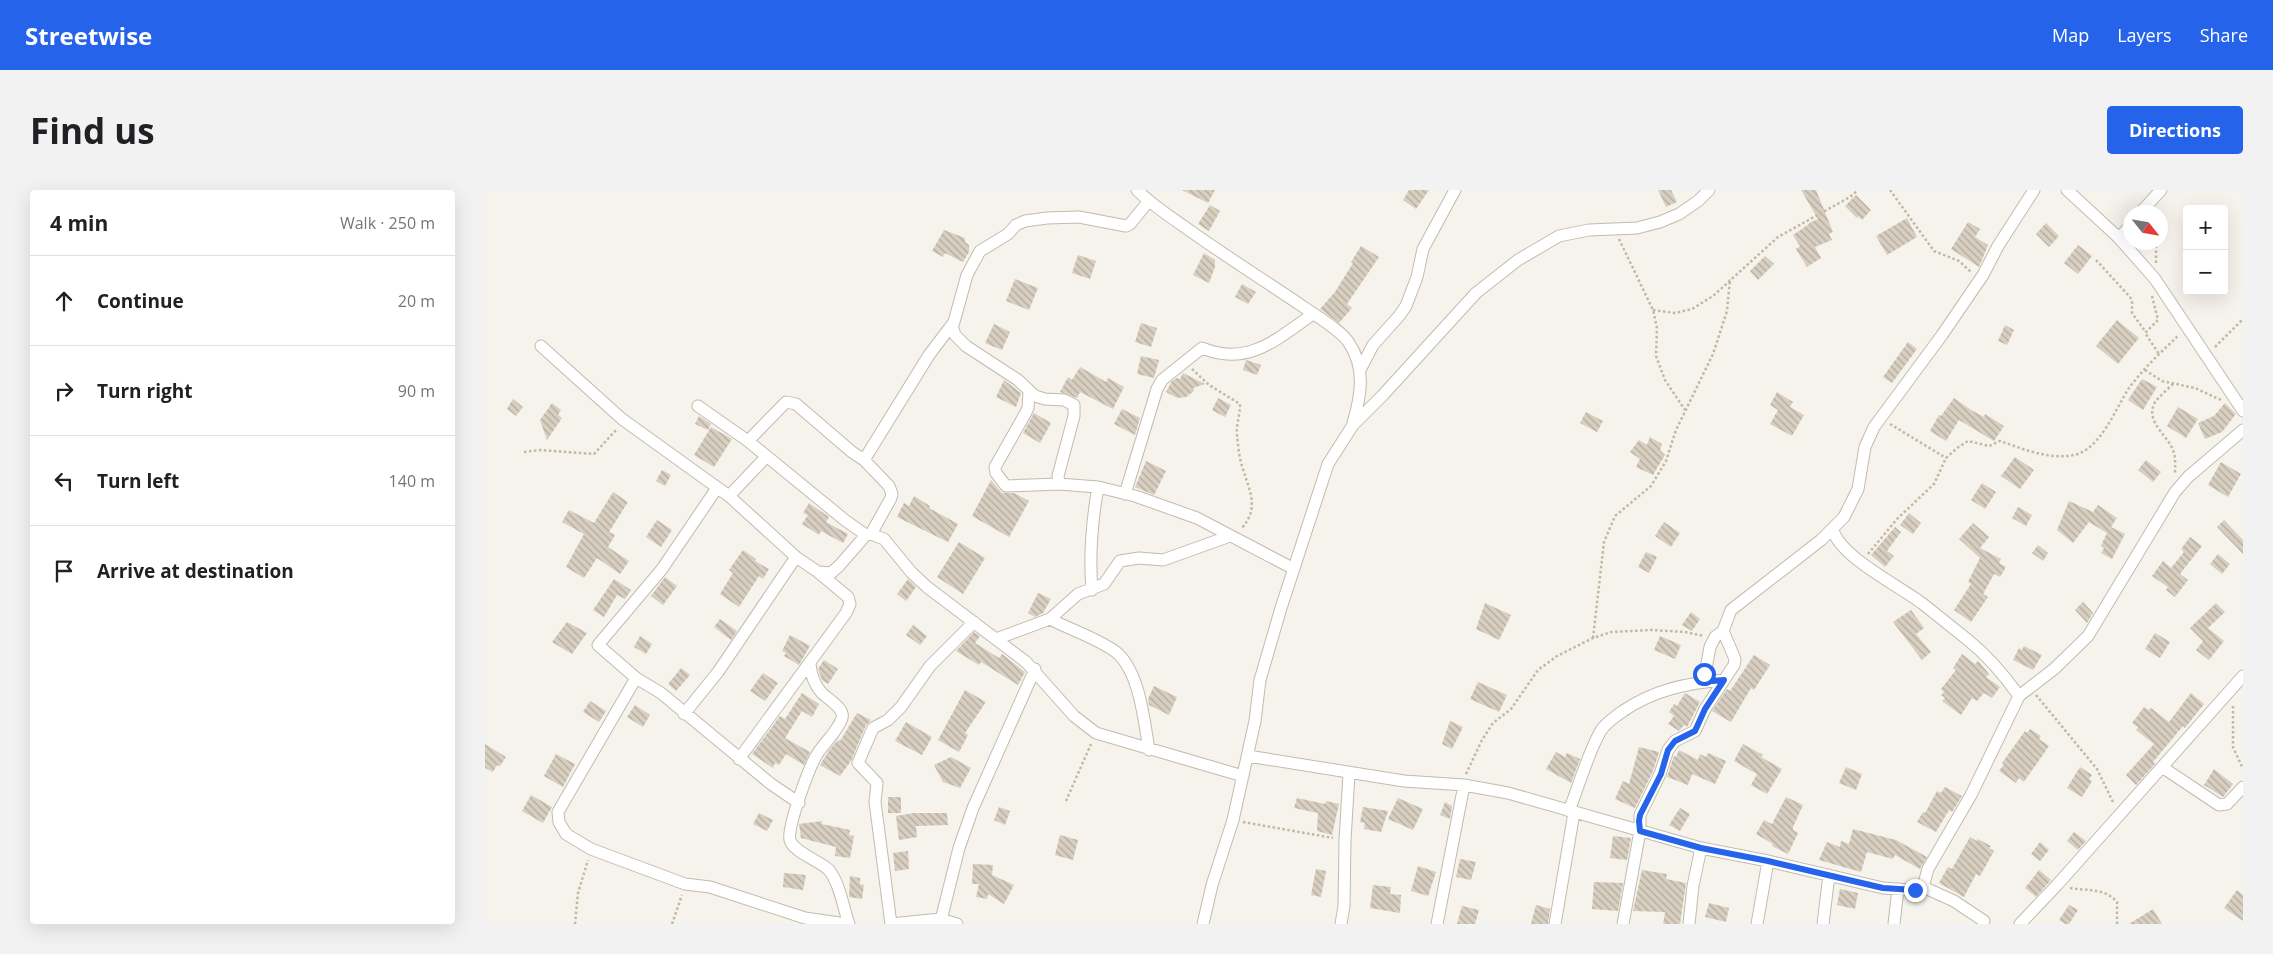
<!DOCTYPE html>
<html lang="en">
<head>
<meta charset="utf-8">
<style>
	:root { --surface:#fff; --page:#f2f2f2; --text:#202124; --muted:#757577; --line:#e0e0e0; --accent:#2563eb }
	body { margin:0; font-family:"Open Sans",sans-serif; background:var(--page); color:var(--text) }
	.controls { position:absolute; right:15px; top:15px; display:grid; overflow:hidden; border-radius:5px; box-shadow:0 5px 20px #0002 }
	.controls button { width:45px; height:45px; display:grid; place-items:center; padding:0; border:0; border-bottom:1px solid var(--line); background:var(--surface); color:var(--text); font:25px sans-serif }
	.compass { position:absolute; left:1638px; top:15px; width:45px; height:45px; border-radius:50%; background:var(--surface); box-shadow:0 5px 20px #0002; rotate:121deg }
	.stop { position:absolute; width:15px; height:15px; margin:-11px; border:4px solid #2563eb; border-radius:50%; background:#fff }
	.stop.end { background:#2563eb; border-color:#fff; box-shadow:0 1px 5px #0008 }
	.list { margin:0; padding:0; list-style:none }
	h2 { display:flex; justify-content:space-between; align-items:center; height:65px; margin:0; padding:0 20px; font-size:21px }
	h2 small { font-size:16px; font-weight:400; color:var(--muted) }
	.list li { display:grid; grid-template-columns:32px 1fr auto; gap:15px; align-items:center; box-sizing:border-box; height:90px; padding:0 20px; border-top:1px solid var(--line) }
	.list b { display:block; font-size:19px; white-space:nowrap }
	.list em { font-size:16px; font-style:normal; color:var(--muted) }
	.icon { flex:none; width:28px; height:28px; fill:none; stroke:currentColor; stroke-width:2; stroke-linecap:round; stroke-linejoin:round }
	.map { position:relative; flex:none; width:1758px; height:734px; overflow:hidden; border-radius:5px }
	header { display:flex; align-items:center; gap:30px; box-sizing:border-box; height:70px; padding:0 25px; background:var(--accent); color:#fff }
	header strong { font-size:24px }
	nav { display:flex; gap:28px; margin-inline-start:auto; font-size:18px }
	.intro { display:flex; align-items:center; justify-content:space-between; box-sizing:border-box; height:120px; padding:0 30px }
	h1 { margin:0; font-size:35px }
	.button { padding:12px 22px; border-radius:5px; background:var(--accent); color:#fff; font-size:18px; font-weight:700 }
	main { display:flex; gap:30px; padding:0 30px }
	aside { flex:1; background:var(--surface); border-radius:5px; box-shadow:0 5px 20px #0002 }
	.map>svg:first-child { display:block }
	.building { fill:url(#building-back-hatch) }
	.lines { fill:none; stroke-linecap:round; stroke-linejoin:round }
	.street-casing { stroke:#c2bbae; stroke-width:13 }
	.path { stroke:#c4b79f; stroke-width:2.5; stroke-dasharray:2.5 2.5; stroke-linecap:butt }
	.street { stroke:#fff; stroke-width:11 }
	.route { stroke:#2563eb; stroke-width:6 }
</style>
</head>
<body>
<header>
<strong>Streetwise</strong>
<nav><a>Map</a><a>Layers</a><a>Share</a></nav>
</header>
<div class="intro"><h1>Find us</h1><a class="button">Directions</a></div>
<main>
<aside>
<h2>4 min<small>Walk · 250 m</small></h2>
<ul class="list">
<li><svg class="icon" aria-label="ahead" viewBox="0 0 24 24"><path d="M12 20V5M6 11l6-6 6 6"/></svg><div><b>Continue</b></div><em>20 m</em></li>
<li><svg class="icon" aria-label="right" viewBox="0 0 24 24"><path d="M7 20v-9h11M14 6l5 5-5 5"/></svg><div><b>Turn right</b></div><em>90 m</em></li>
<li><svg class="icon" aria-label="left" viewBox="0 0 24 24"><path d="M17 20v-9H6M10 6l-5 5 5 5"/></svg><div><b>Turn left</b></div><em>140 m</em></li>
<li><svg class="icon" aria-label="arrive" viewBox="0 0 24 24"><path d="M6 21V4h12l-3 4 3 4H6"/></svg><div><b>Arrive at destination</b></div></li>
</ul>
</aside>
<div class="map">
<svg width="1758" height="734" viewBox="0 0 1758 734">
	<defs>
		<pattern id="building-back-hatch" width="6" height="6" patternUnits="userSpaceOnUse" patternTransform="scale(1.25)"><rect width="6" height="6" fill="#d8cfc1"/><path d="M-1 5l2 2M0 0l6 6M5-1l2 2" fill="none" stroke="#b1aa9e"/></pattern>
	</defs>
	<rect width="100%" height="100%" fill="#f6f3ec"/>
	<path class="building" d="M697,0H730L723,13Z
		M924,0H944L931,19L918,10Z
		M1173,0H1186L1192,12L1181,17Z
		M1316,0H1331L1348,42L1344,44L1347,50L1330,57L1336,68L1322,77L1311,59L1315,56L1308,45L1324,34V33L1333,29Z
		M1371,5L1386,20L1377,30L1373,26L1372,28L1360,16Z
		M725,15L735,21L724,41L713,34Z
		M1422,28L1432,47L1402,65L1391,46Z
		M1483,32L1495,39L1490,47L1503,55L1494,77L1466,59Z
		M1561,33L1574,46L1564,57L1551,44Z
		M459,40L480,48V52L484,55V62L478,72L460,63L458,67L447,61Z
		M1593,55L1607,66L1593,84L1579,73Z
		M876,56L894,67L862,114L867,118L854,133L835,119L850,102L868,73L866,72Z
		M719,63L730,70V77L724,93L708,85Z
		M593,65L611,71L605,89L587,83Z
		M1280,66L1289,74L1273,90L1265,81Z
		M530,89L553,98L544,120L521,111Z
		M757,94L771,102L763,114L750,107Z
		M1632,130L1654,148L1633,174L1611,156Z
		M656,133L672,138L666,157L650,152Z
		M509,134L525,142L517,160L500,153Z
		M1520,135L1529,140L1522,155L1513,151Z
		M1423,152L1432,159L1407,193L1398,187Z
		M656,166L674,170L669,188L652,184Z
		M761,170L776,175L772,185L758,180Z
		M595,177L621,192L623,188L639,197L628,219L595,202L592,208L575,202L583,187L587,190Z
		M698,183L720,194L708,198L709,201L701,207L692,208L681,202L687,191L692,188L695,189Z
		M1657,189L1672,197L1658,220L1643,210Z
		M519,190L536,203L531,217L511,207Z
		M1292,202L1308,212L1305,217L1319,225L1307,246L1285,234L1293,220L1285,215Z
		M733,208L746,215L740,227L727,220Z
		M1469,208L1486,220L1499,227L1500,224L1519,236L1509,251L1474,230L1461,251L1445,241L1454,225L1456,226Z
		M28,209L38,217L31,226L22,219Z
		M67,213L76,220L73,225L77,228L62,250L55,230Z
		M1740,213L1751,224L1737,242L1720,249L1713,233L1729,226Z
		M1693,217L1713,229L1701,248L1682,236Z
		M637,219L655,228L650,245L629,234Z
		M1101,222L1118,231L1112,242L1095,233Z
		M549,223L566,233L555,253L538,243Z
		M214,226L226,234L223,240L210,234Z
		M226,237L247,249L229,277L209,265Z
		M1165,247L1177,254L1175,260L1180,265L1168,285L1151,277L1155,269L1145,262L1154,250L1162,255Z
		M1530,267L1549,280L1535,299L1516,286Z
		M1661,270L1676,282L1668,292L1653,280Z
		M661,271L681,281L669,305L650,297Z
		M1736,272L1756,284L1743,307L1723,295Z
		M177,280L186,285L180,296L171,291Z
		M506,290L517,303H529L544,311L524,347L487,326Z
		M1497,293L1511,302L1500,319L1486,310Z
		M128,302L143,312L124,342L130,345L123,357L144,371L135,384L112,368L99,388L81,377L99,344L77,332L84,320L109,333Z
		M429,306L445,316L444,318L473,334L463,352L412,327L419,313L424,316Z
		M1584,311L1608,322L1613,315L1632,328L1626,337L1640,344L1627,369L1616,363L1619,358L1616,356L1618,351L1622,343L1604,332L1588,353L1572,340Z
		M324,313L344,327L341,332L363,344L358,353L336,341L334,345L317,334L323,325L318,323Z
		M1533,317L1547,325L1541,336L1527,328Z
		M1424,323L1436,333L1428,344L1415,335Z
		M172,330L187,340L176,357L161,347Z
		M1739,330L1758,350V364L1732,337Z
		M1179,332L1195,343L1186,357L1170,346Z
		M1488,333L1504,347L1495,358L1516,369L1514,373L1521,377L1515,387L1509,384L1498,404L1503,407L1486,432L1469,420L1486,394L1483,392L1495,368L1474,349Z
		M1410,337L1416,342L1402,361L1409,366L1400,377L1386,365Z
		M1705,347L1717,356L1695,384L1703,390L1690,407L1681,400L1683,397L1667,386L1678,371L1686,378L1699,362L1696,359Z
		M474,352L500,368L478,404L452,387Z
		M1553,355L1563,363L1558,371L1547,363Z
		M258,360L271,369L270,371L284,379L278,389L274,386L254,417L235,404L248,383L244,380Z
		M1161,362L1172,367L1164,383L1153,377Z
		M1733,364L1745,374L1737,384L1725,374Z
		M180,387L192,396L178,415L166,406Z
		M129,389L146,400L140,409L132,405L119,427L108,420Z
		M423,389L431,397L421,411L412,404Z
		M553,403L566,409L558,423L550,427L543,423Z
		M1598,412L1608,423L1602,433L1590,420Z
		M1000,413L1026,425L1014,450L991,439Z
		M1731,413L1740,422L1723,438L1739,451L1724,470L1711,460L1718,451L1705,438Z
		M1426,420L1439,438L1431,444L1446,462L1437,470L1408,432Z
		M1206,422L1215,429L1207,441L1197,435Z
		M235,429L252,441L246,450L229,437Z
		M82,432L102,443L87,464L67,452Z
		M428,435L442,446L435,455L421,445Z
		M489,442L495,446L490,453L514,468L517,464L540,482L533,495L496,472L494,475L471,461Z
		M1670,443L1685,452L1675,468L1660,459Z
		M305,445L325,456L314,475L299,466L301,463L297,461Z
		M155,446L167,454L161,464L149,457Z
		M1175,446L1196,455L1190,469L1169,460Z
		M1539,456L1557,465L1548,480L1528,470L1534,458L1537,460Z
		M1477,464L1490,474L1493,471L1504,484L1501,487L1515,497L1507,508L1499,503L1492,511L1487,508L1476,525L1457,511L1460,508L1456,505L1459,502L1456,499L1471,480L1468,478Z
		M1269,465L1285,475L1269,500L1266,498L1246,532L1227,521L1242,499L1245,501Z
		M339,470L353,479L343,494L337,490L333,479Z
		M196,478L205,485L191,501L183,494Z
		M278,483L293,493L280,511L265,501Z
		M993,492L1022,505L1014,522L985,509Z
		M669,496L692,507L684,525L664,515L663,509Z
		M480,500L501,512L480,543L483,545L474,562L453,550Z
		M317,503L334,514L327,527L317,521L300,548L325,562L319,575L301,564L294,575L290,573L288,578L267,564L295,526L300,529Z
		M1200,503L1215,512L1202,537L1199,535L1194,541L1183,534L1189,526L1184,522L1189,514L1192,516Z
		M1706,503L1719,514L1700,538L1698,536L1668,572L1670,574L1651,595L1641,585L1669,554L1651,540L1653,537L1647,533L1659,517L1664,520L1666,518L1684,532Z
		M105,511L121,521L114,532L98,522Z
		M150,515L165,525L158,537L142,527Z
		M372,523L386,530L381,535L366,571L355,586L335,575L345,559L353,550L355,551Z
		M965,531L978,537L967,559L957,554Z
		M421,532L447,547L437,565L410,551Z
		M1545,539L1556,546L1554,549L1564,556L1539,592L1534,588L1531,593L1514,581L1519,574L1517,573L1540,541L1542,543Z
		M0,554L21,567L15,576L12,575L8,582L0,578Z
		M1258,554L1278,565L1276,567L1297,579L1282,604L1266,595L1272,584L1249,571Z
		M1154,557L1174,562L1168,581L1150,618L1130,609L1138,591L1144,594Z
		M1194,560L1213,570L1215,564L1221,567L1223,563L1241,571L1230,594L1207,584L1203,595L1182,587L1189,566L1191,567Z
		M1071,562L1080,567L1082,563L1095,569L1086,593L1061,579Z
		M71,564L90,574L78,597L59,586Z
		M466,567L486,578L475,598L458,592L449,575Z
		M1361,577L1377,584L1371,600L1354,593Z
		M1595,577L1607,585L1604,589L1607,591L1597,607L1582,598Z
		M1729,579L1748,594L1738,607L1719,595Z
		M1460,597L1477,606L1467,622L1464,620L1451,642L1432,632L1438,622L1440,623L1452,601L1456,603Z
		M46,605L67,617L58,633L37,621Z
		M403,607H416V623H403Z
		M1301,607L1318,615L1308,637V640L1313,643L1303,664L1287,656L1288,654L1271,644L1279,630L1287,634Z
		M812,608L840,614L841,611L854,614L847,645L832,641L833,623L809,618Z
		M913,608L938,619L928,640L903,629Z
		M960,612L967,616L965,629L955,625Z
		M514,617L525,621L520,635L509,630Z
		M878,617L903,621L896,642L879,639L880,633L875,632Z
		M1195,618L1205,624L1195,641L1184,635Z
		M274,623L288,630L282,641L268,634Z
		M429,623H462L463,635L431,636L432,647L414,650L411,626Z
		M337,631V634L365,640L364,645L369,646L365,668L350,666L351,657L316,648L314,634Z
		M1368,639L1411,650L1442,667L1435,679L1410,665L1408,669L1382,662L1376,682L1334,670L1342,652L1355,657L1356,651L1364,654Z
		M1589,642L1601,651L1593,660L1582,651Z
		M575,645L593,650L588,670L570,665Z
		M1128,646L1146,648L1142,670L1125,668Z
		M1485,647L1492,651L1493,649L1506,656L1504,658L1509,661L1495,686L1491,684L1479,707L1454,693L1463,677L1467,679Z
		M1555,652L1564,660L1555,671L1546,664Z
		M423,661L424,679L410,681L408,663Z
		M975,669L991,672L986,690L971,687Z
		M488,674L508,675L507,685L529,695L519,714L503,704L502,709L491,707L494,694H487Z
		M933,676L951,682L943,706L926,701Z
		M831,679L841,681L836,707L826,705Z
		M1157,680L1182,684L1181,689L1201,693L1195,734H1178L1180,722L1148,721Z
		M1554,680L1566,690L1551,707L1540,698Z
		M299,683L321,685L318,700L298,697Z
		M365,686L375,688V694L379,695L377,709L364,707Z
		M1109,692L1138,693L1133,721L1107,719Z
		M888,695L906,697L905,704L916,705L915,723L885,718Z
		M1355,699L1373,703L1370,719L1352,715Z
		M1752,700L1758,705V731L1739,718Z
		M1224,713L1244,718L1241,732L1220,727Z
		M1051,715L1065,719L1063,734H1046Z
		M1584,715L1593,720L1584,734H1580L1574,730Z
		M977,716L994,720L990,734H972Z
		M1668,719L1677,734H1644Z"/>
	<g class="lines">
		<g class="street-casing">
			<path id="street" d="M652,0C666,14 681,24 697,35C737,64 779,90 820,118C831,126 857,141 864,153C881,178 876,206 868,233
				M1582,0L1634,48L1670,89L1758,221
				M1656,22L1676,0
				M1634,48L1646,35
				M467,135L470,145L481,156L533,190L550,206L560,209L579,210L589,215V226L573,286L574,294
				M56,156L137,229L244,306L311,367L333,382L346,383L354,376L381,345L386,344L399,349L426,382L442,397L541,472L589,526L611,543L758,586
				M875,180L888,155L914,126L921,116L932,87L938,59L970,0
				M544,201L543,218L540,224L510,277L511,283L521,296L574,294L613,297L650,306L712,328L809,379
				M213,216L263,251L361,331L381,345
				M263,251L301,212L311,214L367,262L379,270L404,296L407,304L406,308L386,344
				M379,270L444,165L469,132L482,85L495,61L523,44L531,35L540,31L562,28L594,27L641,36L645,34L663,12
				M232,298L177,379L113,455L151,488L176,503L286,594L314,613
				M640,304L672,199L677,190L717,158C763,177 792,149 828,124
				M244,306L281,267
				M1348,340C1355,367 1416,397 1438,414C1453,426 1468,438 1483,450C1503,466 1519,485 1534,506
				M607,400C604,365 607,331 613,297
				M565,429C586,440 612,448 631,462C655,482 659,531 664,560
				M511,449L565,429L593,404L619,394L635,371L654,368L678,370L745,346
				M325,474C326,485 329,494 336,502C342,509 360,518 357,528C353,541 340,552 333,563C325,574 302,637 305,650C308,662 335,671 344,680C355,694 358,717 364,734
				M151,488L73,622L74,632L81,644L106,659L200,694L225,697L320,728L361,734
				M1215,492L1221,479L1225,457L1230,447L1238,441L1246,420L1336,350L1359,327L1373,299L1380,257L1389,237L1457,145L1498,85L1513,56L1549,0
				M199,524L233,482L311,367
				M763,566L919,591L979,595L1023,603L1216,658L1283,671L1398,698L1425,700L1438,697L1443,679L1486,605L1534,506L1569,479L1603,446L1690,302L1703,287L1758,240
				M254,569L361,423L365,414L363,407L333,382
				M1677,577L1734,615L1742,614L1758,597
				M1084,621C1094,595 1102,566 1115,542C1120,533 1130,527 1138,521C1169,500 1202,493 1239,490
				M1438,697L1469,711L1499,731
				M406,734L390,612L392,593L373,573L388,538L403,530L416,517L445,476L489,432
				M406,734L455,729L472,734
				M455,734L474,658L488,618L550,479
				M718,734L727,695L748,630L770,531L775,490L796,418L843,274L868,235L898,205L991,103L1033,70L1074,46L1104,40L1152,38L1175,32L1194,24L1213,11L1224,0
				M856,734L859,716L860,650L864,584
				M952,734L979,595
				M1070,734L1089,623
				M1138,734L1155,641V625L1175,584L1183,560L1190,551L1210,541L1220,519L1249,475L1250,469L1238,441
				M1204,734L1208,696L1216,658
				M1272,734L1283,671
				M1338,734L1344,685
				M1409,734L1413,699
				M1535,734L1572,695L1758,486"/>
		</g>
		<path class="path" d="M1405,0L1449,61L1474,71L1486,82
			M1134,49L1168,120L1172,138L1171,166L1180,190L1200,220
			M1611,70L1645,107L1647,111V123L1660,141
			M1671,73V52
			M1667,106L1673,130L1660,143L1674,164
			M1168,120L1190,123L1207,119L1228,106L1293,47L1365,7L1373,0
			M1730,157L1758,129
			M707,179L724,195L755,214C755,225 751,235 752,245C753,255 754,267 757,276C764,300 775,317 757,338
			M1660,180L1677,191L1710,198L1736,210
			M1688,194C1682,200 1673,207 1669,214C1661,232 1682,245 1688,260C1691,268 1690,275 1690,283
			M1405,234L1461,268
			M39,262L55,260L109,264L132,239
			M1383,364L1412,329L1449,294L1461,268L1472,258L1483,251L1504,256L1515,251C1538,259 1564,270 1589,265C1615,260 1631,218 1644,198C1658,179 1677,161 1694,145
			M1108,448L1119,352L1130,326L1166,296L1181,271L1191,240L1228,164L1242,121L1245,89
			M1551,505L1612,579L1629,614
			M1748,516V557L1758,579
			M981,584L997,550L1008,533L1026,519L1053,480L1072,466L1108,448L1126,442L1167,440L1200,442L1219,446
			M581,611L606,554
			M758,632L848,648
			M1585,698C1603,701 1620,698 1632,712V734
			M90,734L93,703L103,670
			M187,734L197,705"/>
		<use href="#street" class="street"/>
	</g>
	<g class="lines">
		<path class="route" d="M1219,484L1215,492L1239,490L1220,519L1210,541L1190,551L1183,560L1176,584L1155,625L1154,631L1155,641L1216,658L1283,671L1398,698L1430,700"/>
	</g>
</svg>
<div class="controls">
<button>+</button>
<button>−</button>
</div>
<svg class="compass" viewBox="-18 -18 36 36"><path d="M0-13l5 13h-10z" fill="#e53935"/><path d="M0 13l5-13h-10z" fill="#757577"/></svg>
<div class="stop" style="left:1219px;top:484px"></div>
<div class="stop end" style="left:1430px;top:700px"></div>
</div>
</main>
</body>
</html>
